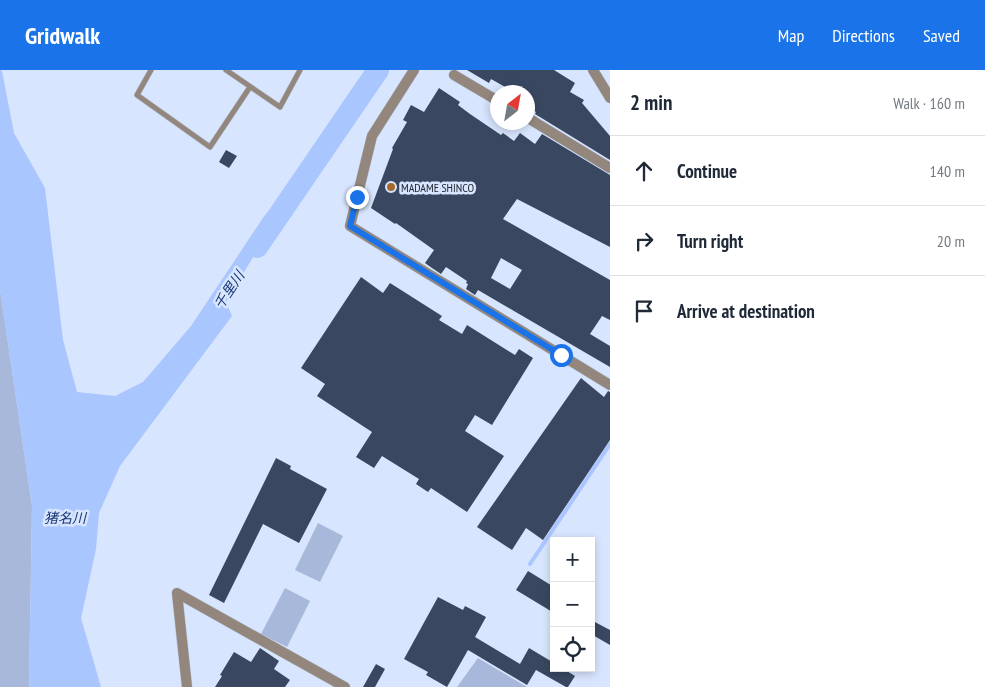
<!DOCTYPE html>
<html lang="en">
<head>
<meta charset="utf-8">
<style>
	:root { --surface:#fff; --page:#f2f2f3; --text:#1f2937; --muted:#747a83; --line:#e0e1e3; --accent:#1a73e8 }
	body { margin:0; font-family:"PT Sans Narrow","Noto Sans JP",sans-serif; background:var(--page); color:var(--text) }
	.controls { position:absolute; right:15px; bottom:15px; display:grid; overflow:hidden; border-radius:0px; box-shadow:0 2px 8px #0003 }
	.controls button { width:45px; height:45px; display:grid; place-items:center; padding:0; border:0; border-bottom:1px solid var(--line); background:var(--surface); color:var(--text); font:25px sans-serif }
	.compass { position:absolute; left:490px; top:15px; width:45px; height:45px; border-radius:50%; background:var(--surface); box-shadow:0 2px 8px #0003; rotate:31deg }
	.stop { position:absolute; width:15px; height:15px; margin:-11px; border:4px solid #1a73e8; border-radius:50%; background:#fff }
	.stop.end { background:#1a73e8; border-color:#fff; box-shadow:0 1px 5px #0008 }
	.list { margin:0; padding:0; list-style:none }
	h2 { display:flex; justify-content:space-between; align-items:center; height:65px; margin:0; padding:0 20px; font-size:21px }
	h2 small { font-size:16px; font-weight:400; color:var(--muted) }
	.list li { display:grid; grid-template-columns:32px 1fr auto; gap:15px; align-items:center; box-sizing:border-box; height:70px; padding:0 20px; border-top:1px solid var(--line) }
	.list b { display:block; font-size:19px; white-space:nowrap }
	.list em { font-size:16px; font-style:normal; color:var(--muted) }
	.icon { flex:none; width:28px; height:28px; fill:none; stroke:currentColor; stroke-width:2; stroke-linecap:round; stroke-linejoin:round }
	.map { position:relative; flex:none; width:610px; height:617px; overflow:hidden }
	header { display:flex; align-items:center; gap:30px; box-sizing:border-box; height:70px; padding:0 25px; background:var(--accent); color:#fff }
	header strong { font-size:24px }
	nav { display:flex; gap:28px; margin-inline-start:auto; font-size:18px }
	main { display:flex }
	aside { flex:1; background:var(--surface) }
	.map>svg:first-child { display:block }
	.green { fill:#a7b8da }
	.water { fill:#a9c6ff }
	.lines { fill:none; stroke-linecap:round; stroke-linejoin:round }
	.stream { stroke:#a9c6ff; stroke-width:4 }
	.river { stroke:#a9c6ff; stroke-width:22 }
	.building { fill:#3a4761; fill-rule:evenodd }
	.service-casing { stroke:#b7c3d9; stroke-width:6 }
	.minor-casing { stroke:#b7c3d9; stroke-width:11 }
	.tertiary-casing { stroke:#b7c3d9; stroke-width:11 }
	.service { stroke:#93877d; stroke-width:5 }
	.minor { stroke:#93877d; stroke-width:10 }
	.tertiary { stroke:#93877d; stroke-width:10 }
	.route { stroke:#1a73e8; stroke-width:6 }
	.poi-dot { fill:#a5692b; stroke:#d8e5fe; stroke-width:2 }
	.labels { text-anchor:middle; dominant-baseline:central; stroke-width:5; stroke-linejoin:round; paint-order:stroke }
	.poi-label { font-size:12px; fill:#222833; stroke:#d8e5fe; text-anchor:start }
	.water-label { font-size:14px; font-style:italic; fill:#193676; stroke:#d8e5fe }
</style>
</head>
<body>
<header>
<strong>Gridwalk</strong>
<nav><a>Map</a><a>Directions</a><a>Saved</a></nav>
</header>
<main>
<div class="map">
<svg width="610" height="617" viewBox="0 0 610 617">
	<rect width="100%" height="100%" fill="#d8e5fe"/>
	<path class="green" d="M0,219L32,436L29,617H0Z
		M318,453L343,466L320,512L295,500Z
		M285,518L310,531L287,577L261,564Z
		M478,588L527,617H457Z"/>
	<path class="water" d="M0,0L2,1L14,63L45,118L63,270L77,322L115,326L143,312L191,256L265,145L296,116L226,232L232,246L120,396L99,443L96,479L81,548L101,617H29L32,436L0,220Z"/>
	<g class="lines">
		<path class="stream" d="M530,494L610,374"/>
		<path class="river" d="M257,177L378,0"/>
	</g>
	<path class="building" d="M467,0H554L575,13L570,22L584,30L582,33L610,66V90L535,44L536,42L528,37V22H514L491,9L489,13Z
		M439,18L460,32L458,35L470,44L501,65L503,63L514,71L520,63L535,74L542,64L610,105V177L517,129L503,149L610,210V250L602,246L590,264L610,276V297L478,220L475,225L466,219L468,214L466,213L467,211L446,197L441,204L432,198L425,193L434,180L396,153L395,154L371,138L393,79L392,78L407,52L403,50L411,35L424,42ZM501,188L522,200L510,219L491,208Z
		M226,80L237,86L229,98L219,92Z
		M361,207L383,223L390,213L442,246L439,250L462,264L467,255L515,285L519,279L533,288L492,355L475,345L465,361L504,386L467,442L431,418L428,422L416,414L419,409L382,386L374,398L356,387L372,362L317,326L325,314L301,298Z
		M581,308L604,327L608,321L610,322V370L543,470L526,458L512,480L477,457Z
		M276,388L291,396L290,399L327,419L299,473L263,454L224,533L209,525Z
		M528,501L554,517V543L516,520Z
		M438,527L463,540L465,536L486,547L475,567L520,594L529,578L554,593V598H562L575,606L568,617H566L536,600L527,615L468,580L447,617L426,605L428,602L404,589Z
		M591,550L610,560V575L591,564Z
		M260,578L279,591L274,599L290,610L285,617H215L222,606L220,605L234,582L251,592Z
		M376,594L385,599L375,617H363Z"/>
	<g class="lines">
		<g class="service-casing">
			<path id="service" d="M151,0L137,25L210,77L250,17
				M226,0L280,37L300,0"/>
		</g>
		<g class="minor-casing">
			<path id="minor" d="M414,0L372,66L350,156L610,315
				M454,5L498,31
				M528,48L610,98
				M187,617L177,523L345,617"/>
		</g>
		<g class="tertiary-casing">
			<path id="tertiary" d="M593,0L610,28"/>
		</g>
		<use href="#service" class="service"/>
		<use href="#minor" class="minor"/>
		<use href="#tertiary" class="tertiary"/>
	</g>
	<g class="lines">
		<path class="route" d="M357,127L350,156L561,285"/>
	</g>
	<circle class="poi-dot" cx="391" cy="117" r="5"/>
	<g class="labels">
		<g class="poi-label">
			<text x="401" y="117">MADAME SHINCO</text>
		</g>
		<g class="water-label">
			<text transform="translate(229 220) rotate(-56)">千里川</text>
			<text x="65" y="448">猪名川</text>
		</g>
	</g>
</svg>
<div class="controls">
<button>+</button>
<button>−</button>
<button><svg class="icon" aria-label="locate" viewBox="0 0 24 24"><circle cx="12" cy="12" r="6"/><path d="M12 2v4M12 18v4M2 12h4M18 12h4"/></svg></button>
</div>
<svg class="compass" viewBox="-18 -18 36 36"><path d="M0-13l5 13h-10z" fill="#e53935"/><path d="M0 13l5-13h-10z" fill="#747a83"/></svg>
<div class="stop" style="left:561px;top:285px"></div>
<div class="stop end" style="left:357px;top:127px"></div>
</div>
<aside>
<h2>2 min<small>Walk · 160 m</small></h2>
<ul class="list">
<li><svg class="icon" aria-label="ahead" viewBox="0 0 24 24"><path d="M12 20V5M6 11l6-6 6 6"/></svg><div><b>Continue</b></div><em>140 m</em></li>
<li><svg class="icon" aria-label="right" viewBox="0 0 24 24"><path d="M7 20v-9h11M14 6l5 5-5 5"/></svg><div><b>Turn right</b></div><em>20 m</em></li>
<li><svg class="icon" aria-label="arrive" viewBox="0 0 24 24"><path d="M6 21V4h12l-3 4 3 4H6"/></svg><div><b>Arrive at destination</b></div></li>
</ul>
</aside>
</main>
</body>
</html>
